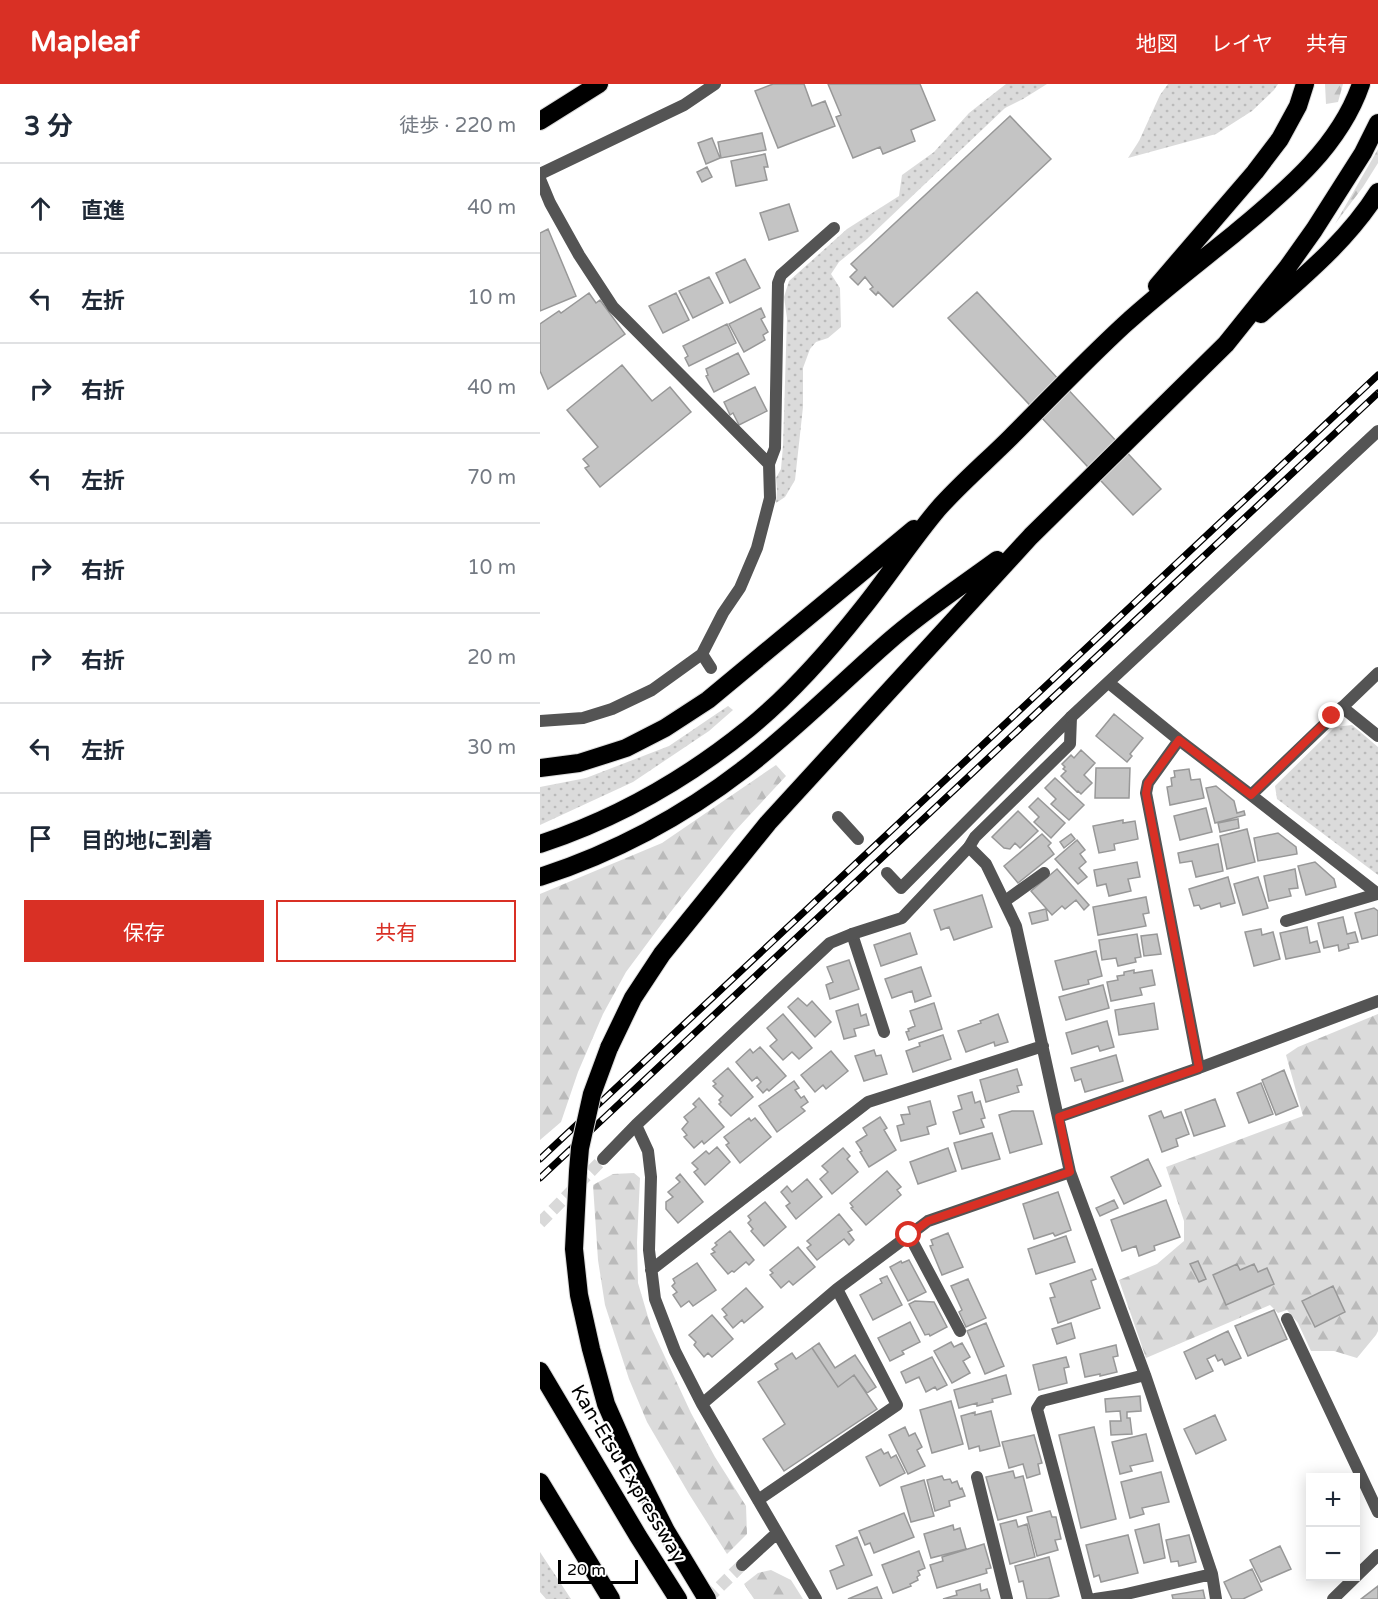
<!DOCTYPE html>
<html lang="ja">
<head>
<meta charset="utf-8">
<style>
	:root { --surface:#fff; --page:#f6f6f7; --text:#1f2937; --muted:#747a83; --line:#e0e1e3; --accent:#d93025 }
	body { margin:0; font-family:"Varela Round","Noto Sans JP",sans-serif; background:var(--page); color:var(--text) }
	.controls { position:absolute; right:18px; bottom:18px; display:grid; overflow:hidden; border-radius:0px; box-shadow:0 3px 15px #0003 }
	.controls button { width:54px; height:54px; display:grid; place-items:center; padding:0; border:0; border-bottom:2px solid var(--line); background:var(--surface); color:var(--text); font:30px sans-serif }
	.scale { position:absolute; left:18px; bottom:15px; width:80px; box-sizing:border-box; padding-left:6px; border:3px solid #000; border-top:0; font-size:16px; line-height:21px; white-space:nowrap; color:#000; -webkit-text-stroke:4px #fff; paint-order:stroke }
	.stop { position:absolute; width:18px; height:18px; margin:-14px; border:4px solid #d93025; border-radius:50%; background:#fff }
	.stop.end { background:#d93025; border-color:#fff; box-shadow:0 2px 6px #0008 }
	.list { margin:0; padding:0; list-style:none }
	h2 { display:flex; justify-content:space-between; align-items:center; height:78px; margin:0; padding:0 24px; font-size:26px }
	h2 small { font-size:20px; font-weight:400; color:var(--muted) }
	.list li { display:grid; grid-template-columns:39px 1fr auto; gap:18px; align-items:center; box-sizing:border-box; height:90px; padding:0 24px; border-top:2px solid var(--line) }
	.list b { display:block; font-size:22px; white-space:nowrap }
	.list em { font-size:20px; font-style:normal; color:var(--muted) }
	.actions { display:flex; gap:12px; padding:18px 24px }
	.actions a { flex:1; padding:14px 0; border:2px solid var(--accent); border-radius:0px; text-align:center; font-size:21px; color:var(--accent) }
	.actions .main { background:var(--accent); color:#fff }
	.icon { flex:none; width:33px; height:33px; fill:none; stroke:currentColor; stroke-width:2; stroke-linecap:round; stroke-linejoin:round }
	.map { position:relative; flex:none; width:838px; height:1515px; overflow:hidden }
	header { display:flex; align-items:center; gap:36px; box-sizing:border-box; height:84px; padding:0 30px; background:var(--accent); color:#fff }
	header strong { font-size:28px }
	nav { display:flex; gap:33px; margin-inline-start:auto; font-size:21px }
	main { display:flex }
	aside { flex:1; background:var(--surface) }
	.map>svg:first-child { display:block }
	.green { fill:url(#green-dots) }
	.forest { fill:url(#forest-firs) }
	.building { fill:#c4c4c4; stroke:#989898; stroke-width:1.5 }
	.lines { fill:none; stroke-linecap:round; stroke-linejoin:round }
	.street-tunnel { stroke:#d9d9d9; stroke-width:12; stroke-dasharray:12 6; stroke-linecap:butt }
	.highway-casing { stroke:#dbdbdb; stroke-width:20 }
	.lane { stroke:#545454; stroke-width:12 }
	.street { stroke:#545454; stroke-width:12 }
	.highway { stroke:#000; stroke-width:18 }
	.rail-casing { stroke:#000; stroke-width:7 }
	.rail { stroke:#fff; stroke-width:4.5; stroke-dasharray:14; stroke-linecap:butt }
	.highway-bridge-casing { stroke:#dbdbdb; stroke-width:20; stroke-linecap:butt }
	.highway-bridge { stroke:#000; stroke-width:18 }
	.route { stroke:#d93025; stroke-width:8 }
	.labels { text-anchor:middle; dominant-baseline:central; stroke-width:4.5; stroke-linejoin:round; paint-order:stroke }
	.street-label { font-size:20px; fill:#000; stroke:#fff }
</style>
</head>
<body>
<header>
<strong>Mapleaf</strong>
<nav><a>地図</a><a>レイヤ</a><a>共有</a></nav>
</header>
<main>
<aside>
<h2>3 分<small>徒歩 · 220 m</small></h2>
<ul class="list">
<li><svg class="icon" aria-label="ahead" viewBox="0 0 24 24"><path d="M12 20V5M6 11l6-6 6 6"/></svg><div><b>直進</b></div><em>40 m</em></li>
<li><svg class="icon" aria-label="left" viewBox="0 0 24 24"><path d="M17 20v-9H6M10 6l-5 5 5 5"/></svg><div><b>左折</b></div><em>10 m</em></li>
<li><svg class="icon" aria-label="right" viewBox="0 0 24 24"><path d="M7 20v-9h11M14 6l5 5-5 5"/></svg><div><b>右折</b></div><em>40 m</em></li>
<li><svg class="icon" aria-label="left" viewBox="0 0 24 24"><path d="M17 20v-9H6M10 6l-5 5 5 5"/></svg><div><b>左折</b></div><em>70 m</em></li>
<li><svg class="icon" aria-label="right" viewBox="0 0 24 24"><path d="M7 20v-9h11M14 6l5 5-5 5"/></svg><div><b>右折</b></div><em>10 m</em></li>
<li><svg class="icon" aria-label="right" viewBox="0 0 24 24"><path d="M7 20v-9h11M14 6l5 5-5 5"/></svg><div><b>右折</b></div><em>20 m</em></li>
<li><svg class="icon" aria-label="left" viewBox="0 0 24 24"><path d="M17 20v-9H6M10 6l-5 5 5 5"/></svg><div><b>左折</b></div><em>30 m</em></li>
<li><svg class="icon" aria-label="arrive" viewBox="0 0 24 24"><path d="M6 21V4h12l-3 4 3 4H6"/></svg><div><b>目的地に到着</b></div></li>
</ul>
<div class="actions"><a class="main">保存</a><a>共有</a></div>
</aside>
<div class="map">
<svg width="838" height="1515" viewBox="0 0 838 1515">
	<defs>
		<pattern id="green-dots" width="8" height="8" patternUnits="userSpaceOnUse" patternTransform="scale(1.5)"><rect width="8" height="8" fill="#dbdbdb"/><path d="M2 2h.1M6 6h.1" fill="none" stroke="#bababa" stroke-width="1.8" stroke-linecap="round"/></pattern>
		<pattern id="forest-firs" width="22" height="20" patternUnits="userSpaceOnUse" patternTransform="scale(1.5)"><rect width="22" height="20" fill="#dbdbdb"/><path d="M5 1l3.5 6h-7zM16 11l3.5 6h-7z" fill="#bababa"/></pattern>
	</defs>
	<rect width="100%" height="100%" fill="#fff"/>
	<path class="green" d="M466,0H507L483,15L465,24L327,155L299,178L291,190L300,204L301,243L288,254L276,258L270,265L263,284V323L255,396L245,413L236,419L237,406L236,394L241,385L243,362L247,234L244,213L249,197L307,145L359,112L362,91L394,68L429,29Z
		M628,0H738L734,6L712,27L676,50L588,74L599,57L620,11Z
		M188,622L193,626L169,647L93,698L0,741V703L46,694L129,662Z
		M812,641L838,663V791L737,715L735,702L795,643Z
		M0,1468L31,1515H6L0,1508Z"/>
	<path class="forest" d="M785,0H803L798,18L786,20Z
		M838,65V79L823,103L795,140Z
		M236,681L246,692L194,748L129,830L86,888L63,930L38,988L21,1038L0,1056V810L122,759Z
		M838,930V1247L836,1251L817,1274L794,1267H771L758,1239L747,1226L738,1229L730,1221L606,1274L579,1196L617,1180L644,1157V1137L626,1083L763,1032L746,971L758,963Z
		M94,1089L100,1094L97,1158L98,1199L111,1243L151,1329L175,1373L206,1422L207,1450L187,1470L149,1410L107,1338L89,1295L65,1221L58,1176L53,1101L73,1090Z
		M231,1486L251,1496L263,1515H214L204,1500L218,1489Z"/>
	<path class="building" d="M233,0H264L272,22L285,17L295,42L238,64L215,7Z
		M288,0H380L395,36L371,46L375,57L343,70L340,63L313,74L296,33L301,31Z
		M470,32L511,75L353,223L338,208L336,211L330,205L333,203L325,193L318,201L310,193L317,186L311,180Z
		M222,49L226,66L181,74L178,58Z
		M172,54L180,74L166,80L158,59Z
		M225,70L228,83H224L227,96L196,102L191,77Z
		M167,83L172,93L162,98L157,88Z
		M249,120L258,147L229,156L220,129Z
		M8,145L36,212L0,227V149Z
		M205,175L220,204L190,219L176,189Z
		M169,193L183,219L153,234L139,207Z
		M437,208L621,405L593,431L408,234Z
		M49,209L56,219L60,216L85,250L8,305L0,287V240L19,227L21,229Z
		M136,209L149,236L123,249L109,222Z
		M221,224L225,233L221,235L228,248L223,251L225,256L204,268L189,240Z
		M187,240L196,259L149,282L145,274L148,272L143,262Z
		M198,269L209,290L174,308L166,292L168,291L166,285Z
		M82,281L112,317L130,303L151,328L60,403L45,384L49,382L43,375L58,363L27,326Z
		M215,303L227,327L199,341L193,329L190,331L184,318Z
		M574,630L603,654L590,670L592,672L587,678L556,652Z
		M541,666L555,679L544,691L552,699L541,710L538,707L537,708L521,692L526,687L523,685L525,683L522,680L531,671L534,674Z
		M556,684H590L589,714H555Z
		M649,685L651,696L660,695L664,714L630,721L627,703L632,702L631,694L635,693L634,687Z
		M515,694L544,721L529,736L511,720L516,715L505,704Z
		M676,702L694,717L697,729L704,727L705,731L675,739L666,704Z
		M498,714L525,739L511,754L494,738L499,733L489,723Z
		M666,724L672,748L640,756L634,732Z
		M478,727L498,747L480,764L475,759L470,765L464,764L452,753Z
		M698,735L699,744L680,748L678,739Z
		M583,736V739L595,737L598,755L574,760L575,766L559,769L553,742Z
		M707,745L715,778L687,785L680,752Z
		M738,749L756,763L757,770L718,777L714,754Z
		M502,750L511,759L508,762L514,770L478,799L464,782Z
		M531,750L535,755L524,764L520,758Z
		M537,756L545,766L540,770L546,778L539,784L547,793L538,800L515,775Z
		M678,760L683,787L656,793L652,777L640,779L638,769Z
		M597,778L600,793L588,795L591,807L569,812L566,800L557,802L554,786Z
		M775,778L794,795L796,803L766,811L758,782Z
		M517,785L549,821L544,826L536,816L525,825L522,822L512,831L491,807Z
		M755,785L758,804L749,805L751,812L729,817L724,792Z
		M688,793L695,819L681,823L680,819L661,825L659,821L654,822L649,805Z
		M718,793L728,824L703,831L694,800Z
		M442,811L452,843L414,856L409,843L401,846L394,826Z
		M606,813L609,829L603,830L606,842L558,851L553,823Z
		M834,824L838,827V851L822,855L815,829Z
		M506,825L508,836L492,840L489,829Z
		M803,833L807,850L815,848L818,858L808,860L809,864L799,867L798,861L784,864L778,839Z
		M767,843L770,859L777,857L780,868L746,875L740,849Z
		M721,845L722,851L733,848L740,875L714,882L705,848Z
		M370,849L377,870L341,882L334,861Z
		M597,850L601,873L595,874L596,878L578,882L576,874L562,876L559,856Z
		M617,850L621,870L604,872L601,852Z
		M556,867L562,892L548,896L549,900L523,906L515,877Z
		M309,876L319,905L290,915L286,901L293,898L287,883Z
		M381,883L391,912L375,918L372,907L352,914L345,895Z
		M594,886V889L612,886L615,901L600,904L602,911L571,917L567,898L578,896L577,892L584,891V888Z
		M563,901L569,924L526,936L519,913Z
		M258,914L267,922L272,917L291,938L275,953L248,923Z
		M394,919L402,945L369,956L366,948L369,947L368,945L375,942L370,927Z
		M614,919L618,945L579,951L575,926Z
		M318,920L321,932L326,930L329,941L314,945L316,952L304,955L296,927Z
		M243,930L272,964L259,975L252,968L243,976L230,962L237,956L227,944Z
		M458,930L468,958L455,962L454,958L426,968L418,947L441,939L440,937Z
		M567,937L574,963L560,967L558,962L532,970L526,949Z
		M403,951L411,975L373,988L366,967L380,962L379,959Z
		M220,963L246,992L229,1007L227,1005L223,1009L217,1002L221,998L217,993L212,997L196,978L210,965L213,969Z
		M334,966L336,972L341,971L347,990L324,997L315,972Z
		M291,967L308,987L286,1005L283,1001L275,1008L261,991Z
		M576,971L583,997L545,1008L541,995L535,997L531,984Z
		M188,984L213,1013L191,1032L179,1020L181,1018L179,1016L183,1012L173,1002L176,1000L173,997Z
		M477,985L482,1001L477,1002L479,1008L446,1018L440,996Z
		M744,986L758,1022L736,1031L722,996Z
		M254,997L259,1004L255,1006L261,1014L264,1012L268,1018L261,1023L265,1027L237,1048L219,1022Z
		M721,999L733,1030L709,1039L697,1009Z
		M432,1008L435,1019L440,1017L445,1034L441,1035L444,1043L420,1050L413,1028L422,1025L418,1012Z
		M159,1014L184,1043L164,1060L162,1057L154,1064L144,1053L147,1051L142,1045L148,1038L144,1033L156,1023L153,1020Z
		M675,1015L685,1042L654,1052L645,1026Z
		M390,1017L396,1040L387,1043L389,1050L361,1057L357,1042L364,1040L361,1031L370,1030L368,1023Z
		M472,1027H493L502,1060L470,1069L459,1031Z
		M621,1027L624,1034L641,1028L649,1050L636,1055L638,1062L622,1068L609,1032Z
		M340,1033L347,1044L344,1046L356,1066L329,1083L320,1068L322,1067L316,1058L327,1051L323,1044Z
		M209,1034L211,1037L215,1034L231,1053L200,1079L186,1061L189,1059L184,1053Z
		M452,1049L460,1075L422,1085L414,1059Z
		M177,1063L190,1078L165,1101L154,1088L158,1085L152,1079L166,1067L169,1070Z
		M303,1064L310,1072L307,1075L318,1088L292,1110L280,1095L288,1088L282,1082Z
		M408,1064L416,1087L378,1100L370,1078Z
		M608,1075L621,1102L584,1120L571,1093Z
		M347,1087L361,1103L357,1106L361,1111L326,1141L311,1124L313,1123L310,1119Z
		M140,1090L163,1118L138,1139L126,1125V1118L133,1113L128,1108L140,1098L136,1094Z
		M267,1095L282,1113L256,1135L246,1122L250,1119L241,1108L247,1102L252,1108Z
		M518,1108L531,1146L515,1152L513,1149L494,1155L483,1120Z
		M574,1116L578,1124L560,1132L556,1124Z
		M626,1116L640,1153L614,1162L615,1166L599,1172L596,1162L582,1167L571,1136Z
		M225,1118L246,1143L224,1162L211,1147L213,1145L208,1139L211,1136L208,1132Z
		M299,1130L312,1146L308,1148L314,1156L309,1161L304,1155L277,1176L267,1164L271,1161L267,1157Z
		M190,1147L214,1176L209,1181L206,1178L194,1188L192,1187L188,1190L171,1170L175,1168L172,1165L177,1161L175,1159Z
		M408,1149L423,1183L402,1191L390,1162L393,1161L391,1156Z
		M526,1152L535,1178L496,1190L488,1165Z
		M258,1163L275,1183L253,1201L249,1197L241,1204L230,1191L233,1189L230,1186Z
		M369,1176L386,1208L368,1217L350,1183L361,1177L362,1179Z
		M658,1177L666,1195L659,1198L650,1180Z
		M157,1179L176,1206L153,1222L149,1217L141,1223L133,1211L137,1208L132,1202L135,1199L133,1195Z
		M697,1180L700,1186L714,1180L718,1188L727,1184L734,1200L686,1221L673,1191Z
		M552,1185L556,1195L551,1197L560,1224L518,1239L510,1214L515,1213L510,1200Z
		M347,1192L362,1221L333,1236L320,1211L342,1199L340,1195Z
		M428,1195L446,1234L426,1243L419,1228L422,1226L411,1202Z
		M793,1202L805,1228L775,1243L762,1217Z
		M206,1204L223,1223L204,1239L202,1236L193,1244L184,1233L187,1231L182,1225Z
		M375,1217L394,1218L407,1243L390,1252L389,1250L385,1251L369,1220Z
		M734,1226L747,1255L708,1272L695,1242Z
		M172,1231L193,1255L172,1273L168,1269L164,1273L154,1261L156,1258L149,1251Z
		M370,1238L380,1258L362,1267L364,1270L350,1277L338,1254Z
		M446,1239L464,1282L445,1290L427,1247Z
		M531,1239L535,1254L517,1260L512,1245Z
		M688,1247L701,1274L685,1281L682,1275L678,1277L675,1271L667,1275L673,1287L656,1295L644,1268Z
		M411,1258L414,1263L422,1259L430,1273L423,1277L430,1289L412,1299L394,1267Z
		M279,1259L295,1284L315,1271L336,1303L327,1309L314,1291L298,1303L272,1264Z
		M576,1261L578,1272L573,1273L577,1288L560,1292V1290L545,1293L540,1270Z
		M272,1264L298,1303L314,1291L337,1325L244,1387L223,1355L245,1340L218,1298L238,1285L235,1280L252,1269L256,1275Z
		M392,1273L407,1301L397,1306L395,1303L386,1308L379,1293L366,1299L361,1288Z
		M526,1273L529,1283L524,1284L527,1299L499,1306L493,1281Z
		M466,1291L471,1310L452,1315L453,1318L437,1322V1319L419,1324L414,1306Z
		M600,1312L601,1327L587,1328V1334H590L592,1350L571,1351L570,1337H581L580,1327L566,1328L565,1315Z
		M411,1317L423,1360L392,1369L380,1326Z
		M451,1327L460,1362L440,1367L439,1362L429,1365L421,1332L435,1328V1331Z
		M675,1331L686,1356L656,1370L644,1345Z
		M365,1343L369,1352L375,1349L382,1363L377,1366L385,1382L368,1390L349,1351Z
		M554,1343L576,1435L541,1444L519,1351Z
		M606,1350L613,1377L590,1382L592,1387L580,1390L572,1358Z
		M494,1351L502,1379L498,1380L500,1390L487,1394L483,1380L469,1384L462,1358Z
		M341,1365L344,1370L348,1368L351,1374L356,1371L365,1389L340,1402L326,1373Z
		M473,1387L475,1394L483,1392L492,1427L458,1436L446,1393Z
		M621,1388L629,1418L602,1424L604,1430L590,1434L581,1398Z
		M402,1392L404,1396L410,1395L412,1399L417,1397L420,1405L422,1404L425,1412L409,1417L410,1422L395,1427L387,1396Z
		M384,1396L394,1432L371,1438L361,1403Z
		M510,1427L512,1433H516L521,1455L515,1456L518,1466L497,1472L487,1433Z
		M364,1429L374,1453L334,1469L330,1459L325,1461L319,1447Z
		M476,1436L478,1443L487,1440L495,1473L470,1480L460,1440Z
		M619,1440L625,1474L604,1479L595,1446Z
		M413,1441L414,1446L420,1444L426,1465L391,1474L384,1450Z
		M588,1451L598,1489L561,1498L559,1491L554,1493L546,1461Z
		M649,1451L656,1478L639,1482L638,1477L631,1478L626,1456Z
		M317,1453L332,1491L297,1505L290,1487L304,1481L296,1462Z
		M444,1460L451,1484L446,1485L447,1489L397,1504L390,1481L403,1477L402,1473Z
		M740,1462L751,1485L721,1498L710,1476Z
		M379,1467L385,1484L378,1487L380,1491L377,1493L378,1496L370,1500L371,1502L353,1509L342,1481Z
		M509,1473L519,1512L508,1515H487L483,1497L479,1498L475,1482Z
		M712,1485L722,1506L703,1515H692L684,1498Z
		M440,1500L441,1507L447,1505L450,1515H403L417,1511L416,1507Z
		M838,1502V1515H821Z
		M337,1503L342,1515H308Z
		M663,1506L665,1515H633L632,1511Z"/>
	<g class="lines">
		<path class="street-tunnel" d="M0,1139L63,1075
			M167,1515L202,1481"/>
		<g class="highway-casing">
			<path id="highway" d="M0,37L59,0
				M617,202L715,88L740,55L758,22L765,0
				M721,230C763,193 808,156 838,108
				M0,684L39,679L86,664L125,644L168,616L374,445
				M0,760C76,735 146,695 208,645C251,610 288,568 322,525C348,493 371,457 398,425C420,400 447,377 471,353C508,316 545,277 584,241C619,209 657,180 694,150C744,108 799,64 821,0
				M0,793C74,769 143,732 204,685C255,646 300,600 348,558C382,528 420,503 457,476
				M69,964L93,914L122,870L228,739L491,452L686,260L747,184L774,146L823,69L838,39
				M38,1087L34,1165L39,1211L51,1265L66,1320L91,1377L126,1447L167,1515
				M0,1287L98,1452L138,1515
				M0,1398L71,1515"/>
		</g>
		<path class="lane" d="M0,90L144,21L175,0
			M0,95L10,119L39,171L73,223L229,380L230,414L217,464L200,504L183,529L162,570L112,606L72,625L43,634L0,637
			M229,380L235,364L238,199L241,191L294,144
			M162,570L171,584
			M298,733L318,755
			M429,763L435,753L530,660L531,633
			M347,789L361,804L531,633
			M465,817L504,789
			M746,837L837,810
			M312,850L344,948
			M369,1151L420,1247
			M747,1235L838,1428
			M437,1393L467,1515"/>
		<path class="street" d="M569,599L639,656L711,711L838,589
			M802,623L838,652
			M531,633L838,347
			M639,656L608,699L606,709L659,984
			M711,711L838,810
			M518,1033L659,984L838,917
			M63,1075L96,1041
			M111,1186L328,1018L503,962
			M162,1320L297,1205L388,1137L530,1088
			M218,1416L357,1321L297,1205
			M202,1481L237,1449
			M276,1515L162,1320L135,1267L115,1215L109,1166L111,1093L108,1067L96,1041L290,859L312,850L362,834L429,763L446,780L476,842L530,1088L605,1291L672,1490L676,1515
			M548,1515L497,1325L502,1317L605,1291
			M555,1515L582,1511L672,1490
			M793,1515L838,1471"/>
		<use href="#highway" class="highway"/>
		<g class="rail-casing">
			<path id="rail" d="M0,1075L838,291
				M0,1094L838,309"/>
		</g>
		<use href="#rail" class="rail"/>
		<g class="highway-bridge-casing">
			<path id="highway-bridge" d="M38,1087L40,1064L52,1010L69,964"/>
		</g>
		<use href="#highway-bridge" class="highway-bridge"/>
	</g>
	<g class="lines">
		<path class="route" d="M369,1151L388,1137L530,1088L519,1033L659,984L606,709L608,699L639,656L711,711L792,632"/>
	</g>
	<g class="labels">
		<g class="street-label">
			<text transform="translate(88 1390) rotate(59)">Kan-Etsu Expressway</text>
		</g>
	</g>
</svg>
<div class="controls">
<button>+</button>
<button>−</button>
</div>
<div class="scale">20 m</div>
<div class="stop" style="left:369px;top:1151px"></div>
<div class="stop end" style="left:792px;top:632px"></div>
</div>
</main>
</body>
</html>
